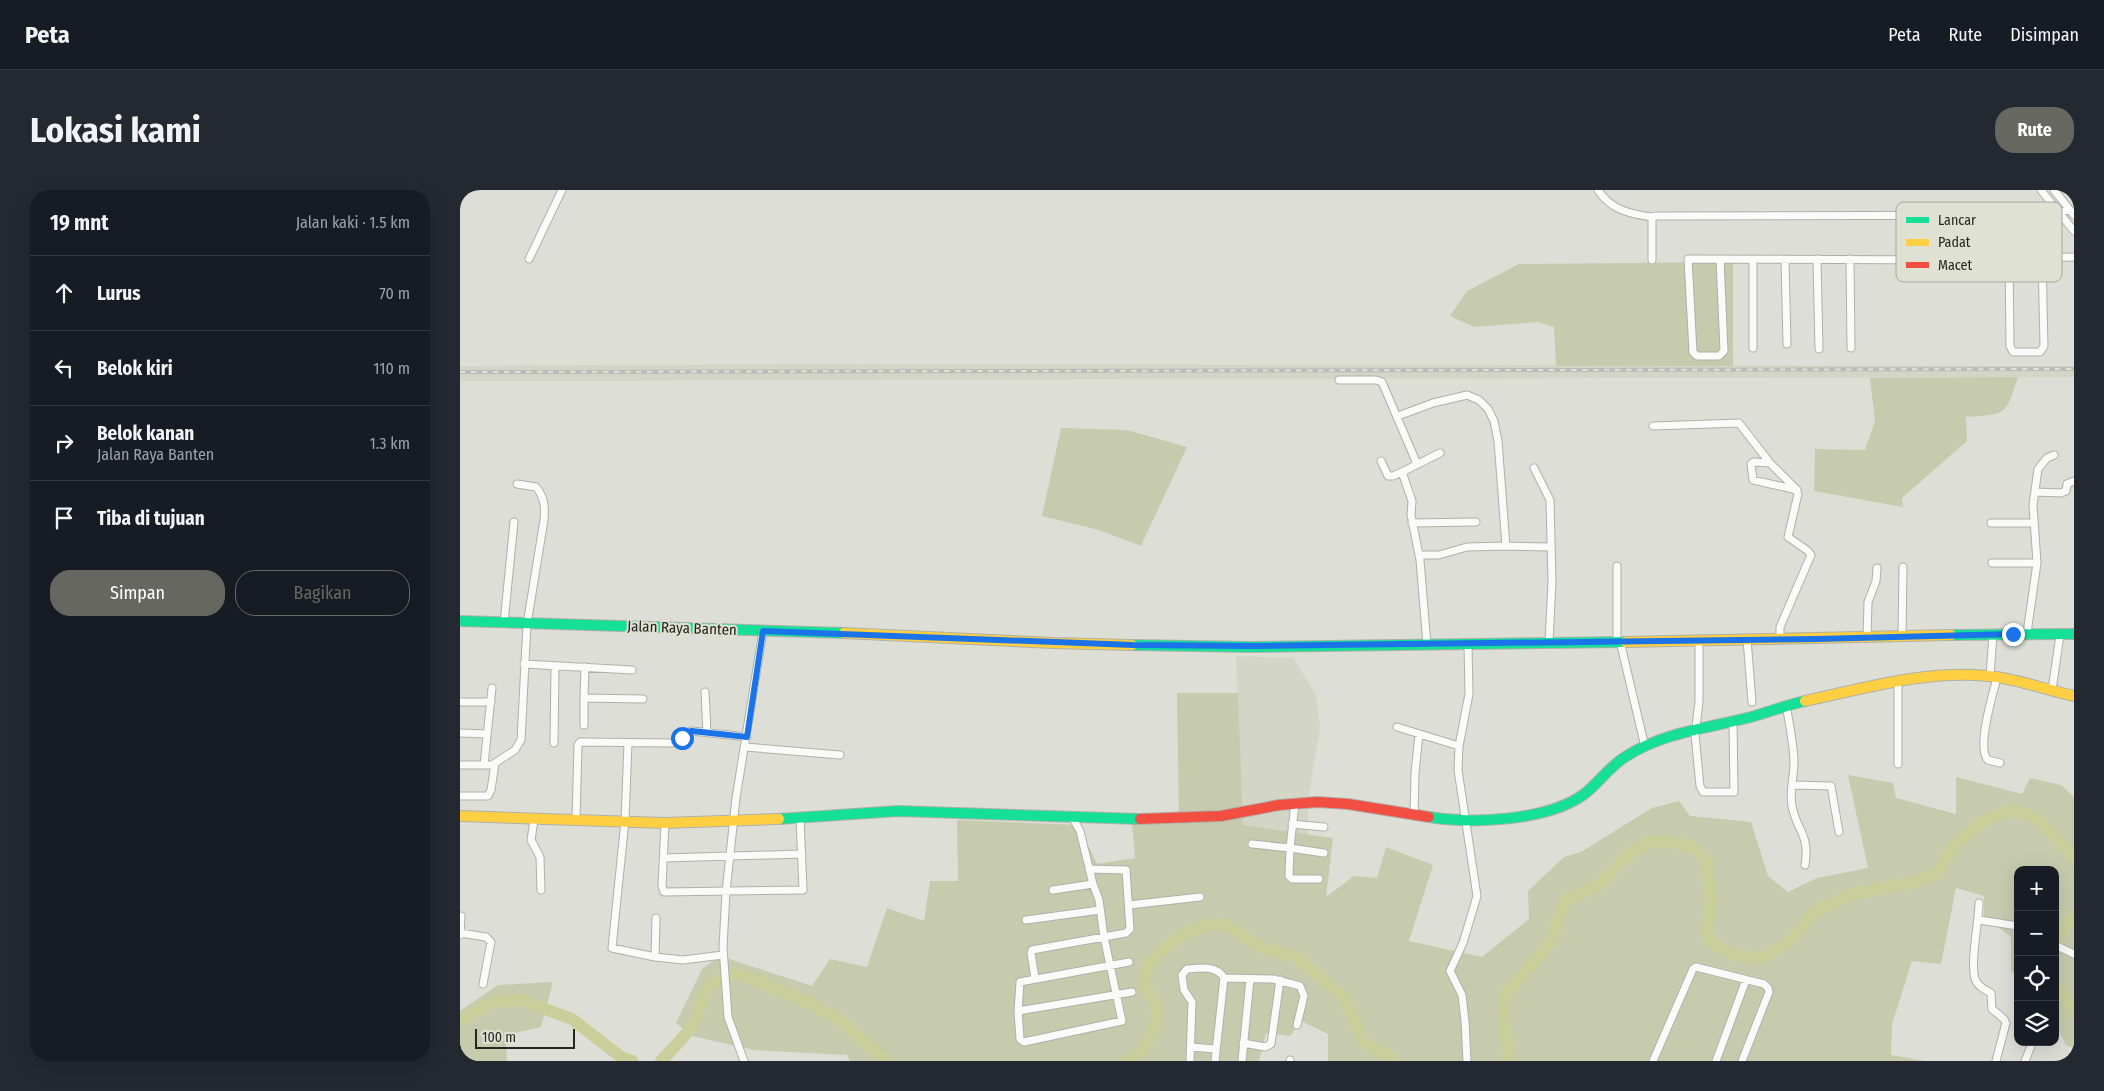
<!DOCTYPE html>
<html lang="id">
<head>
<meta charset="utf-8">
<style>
	:root { --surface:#171b24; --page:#242831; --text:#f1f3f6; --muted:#9ea1a6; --line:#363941; --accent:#666760 }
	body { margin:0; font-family:"Fira Sans Condensed",sans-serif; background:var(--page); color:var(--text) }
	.controls { position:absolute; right:15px; bottom:15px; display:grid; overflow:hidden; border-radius:10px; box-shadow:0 5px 20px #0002 }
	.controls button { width:45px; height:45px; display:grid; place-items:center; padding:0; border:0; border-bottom:1px solid var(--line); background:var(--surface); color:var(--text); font:25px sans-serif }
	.scale { position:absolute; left:15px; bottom:12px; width:100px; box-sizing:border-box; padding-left:5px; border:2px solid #262721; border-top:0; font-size:14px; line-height:18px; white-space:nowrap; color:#262721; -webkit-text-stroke:4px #dfe1d3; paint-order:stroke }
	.stop { position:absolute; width:15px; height:15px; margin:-11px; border:4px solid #1a73e8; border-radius:50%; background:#fff }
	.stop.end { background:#1a73e8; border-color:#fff; box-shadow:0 1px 5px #0008 }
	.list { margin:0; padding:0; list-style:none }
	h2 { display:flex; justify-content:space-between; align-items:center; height:65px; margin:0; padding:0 20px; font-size:21px }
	h2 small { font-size:16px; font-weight:400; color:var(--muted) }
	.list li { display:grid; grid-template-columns:32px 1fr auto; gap:15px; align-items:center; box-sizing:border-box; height:75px; padding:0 20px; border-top:1px solid var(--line) }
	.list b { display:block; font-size:19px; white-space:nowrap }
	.list p { margin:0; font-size:16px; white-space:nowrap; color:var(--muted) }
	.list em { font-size:16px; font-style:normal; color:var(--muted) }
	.actions { display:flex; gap:10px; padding:15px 20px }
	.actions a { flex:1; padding:11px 0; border:1px solid var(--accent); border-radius:20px; text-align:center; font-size:18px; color:var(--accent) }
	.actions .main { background:var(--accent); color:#fff }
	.icon { flex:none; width:28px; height:28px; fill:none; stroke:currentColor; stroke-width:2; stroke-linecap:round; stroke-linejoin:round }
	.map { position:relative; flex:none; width:1614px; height:871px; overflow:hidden; border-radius:20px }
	header { display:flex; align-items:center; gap:30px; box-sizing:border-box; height:70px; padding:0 25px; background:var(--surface); border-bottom:1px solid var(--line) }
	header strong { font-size:24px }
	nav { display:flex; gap:28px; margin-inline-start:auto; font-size:18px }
	.intro { display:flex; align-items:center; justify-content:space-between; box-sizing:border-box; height:120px; padding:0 30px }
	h1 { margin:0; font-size:35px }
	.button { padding:12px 22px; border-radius:20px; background:var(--accent); color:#fff; font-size:18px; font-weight:700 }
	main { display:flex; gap:30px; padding:0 30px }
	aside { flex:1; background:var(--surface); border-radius:20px; box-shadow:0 5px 20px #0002 }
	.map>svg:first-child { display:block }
	.built { fill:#d3d5c6 }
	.green { fill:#c6cbae }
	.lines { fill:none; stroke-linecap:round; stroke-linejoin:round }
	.river { stroke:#c8cf9a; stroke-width:12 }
	.street-casing { stroke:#afb0aa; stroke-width:9 }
	.fast-casing { stroke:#afb0aa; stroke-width:12 }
	.slow-casing { stroke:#afb0aa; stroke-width:12 }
	.jam-casing { stroke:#afb0aa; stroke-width:12 }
	.street { stroke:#fafaf9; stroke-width:7 }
	.fast { stroke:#16e098; stroke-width:10 }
	.slow { stroke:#ffcf43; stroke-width:10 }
	.jam { stroke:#f24e42; stroke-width:10 }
	.rail-casing { stroke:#bbbbb9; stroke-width:4 }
	.rail { stroke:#dfe1d3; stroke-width:2; stroke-dasharray:5.5; stroke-linecap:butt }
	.route { stroke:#1a73e8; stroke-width:6 }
	.labels { text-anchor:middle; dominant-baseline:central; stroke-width:4; stroke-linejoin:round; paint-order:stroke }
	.street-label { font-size:15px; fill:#262721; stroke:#dfe1d3 }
	.key { fill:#dfe1d3; stroke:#a8a99e; stroke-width:1 }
	.key-label { font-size:14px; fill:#262721 }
</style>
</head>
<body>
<header>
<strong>Peta</strong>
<nav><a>Peta</a><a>Rute</a><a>Disimpan</a></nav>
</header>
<div class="intro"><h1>Lokasi kami</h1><a class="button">Rute</a></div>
<main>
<aside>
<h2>19 mnt<small>Jalan kaki · 1.5 km</small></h2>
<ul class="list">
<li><svg class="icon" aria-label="ahead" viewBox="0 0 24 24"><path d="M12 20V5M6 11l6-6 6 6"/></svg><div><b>Lurus</b></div><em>70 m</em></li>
<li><svg class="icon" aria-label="left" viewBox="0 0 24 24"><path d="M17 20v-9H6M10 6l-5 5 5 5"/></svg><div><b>Belok kiri</b></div><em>110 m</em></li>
<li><svg class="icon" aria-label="right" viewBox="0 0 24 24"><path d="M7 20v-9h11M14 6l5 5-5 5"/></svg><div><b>Belok kanan</b><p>Jalan Raya Banten</p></div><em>1.3 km</em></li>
<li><svg class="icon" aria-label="arrive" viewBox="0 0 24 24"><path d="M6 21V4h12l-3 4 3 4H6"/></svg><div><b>Tiba di tujuan</b></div></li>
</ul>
<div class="actions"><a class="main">Simpan</a><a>Bagikan</a></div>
</aside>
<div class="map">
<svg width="1614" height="871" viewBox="0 0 1614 871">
	<rect width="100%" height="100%" fill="#ddded6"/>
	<path class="built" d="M327,174L1614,176V187L0,191V176Z
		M776,466L833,468L856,505L860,538L848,610V645L783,635Z"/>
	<path class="green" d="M1273,72V176H1096L1094,137L1078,132L1014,137L990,126L1007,101L1059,74Z
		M1558,187C1545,227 1546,224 1506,227L1507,251L1442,308L1443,317L1354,301L1355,259L1405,260L1415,231L1410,188Z
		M601,238L667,240L727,257L681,356L639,340L582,326Z
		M717,503H778L783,635L873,648L866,707L894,686L917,688L926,657L973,675L949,751L1022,767L1069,729L1068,701L1104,667L1121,662L1192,618L1219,611L1230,626L1291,632L1308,686L1328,702L1357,688L1408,678L1388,585L1433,593L1436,608L1496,624V587L1562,604L1570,588L1601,595L1614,607V858L1606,855L1595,833V680H1558V787L1551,781V747L1524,726V706L1496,698L1481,774L1452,771L1432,834L1431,865L1465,871H868V844L841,831L830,846L806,843L799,871H390L387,865L294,860L232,846L216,833L242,779L260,766L352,796L370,769L407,777L427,718L464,731L470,691H498L497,630L618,635L637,674L675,668L672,633L719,634Z
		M93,792L81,837L46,845L47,871H0V821L38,795Z"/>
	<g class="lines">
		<path class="river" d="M1595,760L1603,738L1614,726
			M1595,793L1614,822
			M0,831L32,812L61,810L112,829L161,867L172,871
			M201,871L220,851L234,834L246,801L253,792L274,784L290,788L348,812L380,830L426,871
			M667,871C686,864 703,831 695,811C693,806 687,800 683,795L689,774L700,762L721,746L749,734H763L804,759L835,766L884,808L903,851L935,871
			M1046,871L1049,865L1043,823L1046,803L1092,751L1099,727L1107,709L1137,697L1169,664L1189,652L1209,651L1233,657L1247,672L1251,710L1247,742L1250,752L1276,766L1303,768L1329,752L1357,720L1393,704L1454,692L1477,684L1492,658L1521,632L1539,624L1555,620L1576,628L1614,668"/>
		<g class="street-casing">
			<path id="street" d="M1138,0C1151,20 1170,24 1192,27
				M1581,0L1614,41
				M1594,0L1614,25
				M1487,26L1488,70
				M1549,68L1550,156L1553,162H1580L1584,156L1582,68
				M69,69L102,0
				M1260,69L1264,161L1259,166H1237L1233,162L1228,69L1488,70L1614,67
				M1357,69L1359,159
				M1390,69L1391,158
				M1192,70V27L1196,26L1585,25L1599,24L1608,19
				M1325,70L1327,154
				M1293,158V70
				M879,190H916L922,192L957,274
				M938,226L973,213L1007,205L1019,210L1028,219L1034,231L1038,251L1046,356L1091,357
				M1193,236L1279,233L1310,273L1335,298L1338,304L1328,347L1348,361L1351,365L1320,437V449
				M921,271L928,286H933L942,282
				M1310,273L1294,272L1291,274L1293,290L1337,300
				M1074,278L1090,310L1092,391L1089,453
				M1575,302L1601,303L1606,301L1607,294L1614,291
				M952,333L1016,332
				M1531,333H1574
				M960,365H979L1007,357L1046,356
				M1532,373H1577
				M1157,376V451
				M44,433L54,332
				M1567,443L1577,373L1573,315L1578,279L1587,268L1594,265
				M1442,446L1443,377
				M1407,448L1408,412L1416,391L1417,378
				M1287,449L1292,512
				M1239,450V511L1235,545L1240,596L1243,602H1274L1273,531
				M1160,451L1185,557
				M967,455L960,370L951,325L952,311L942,282L980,263
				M64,474L172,480
				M125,477L124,508L183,509
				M1530,486L1533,444
				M1537,488C1533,503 1516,559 1528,570L1540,573
				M32,498L24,575H34
				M1592,500L1600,445
				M245,502L247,542
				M0,512H31
				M1326,515C1329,531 1334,557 1334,573C1334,587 1329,602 1332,616C1337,642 1350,644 1345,675
				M124,535V508
				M937,537L999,556
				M0,543L27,544
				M94,553L95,476
				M168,553L165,631L152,758L195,767L196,728
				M285,557L380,565
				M1438,574V492
				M0,575H24
				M1333,595L1371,596L1379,642
				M0,606H28L31,600L35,573L55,560L61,550L67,434L84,330C85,318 85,308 76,297L57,294
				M954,625L955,583L959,544
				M74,630L71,650L80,667L81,700
				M116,630L118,555L120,552L212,553C221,551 223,542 232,541L287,547
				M205,633L202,696L204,702L343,700L340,628
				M832,634L864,637
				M792,654L830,658L835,613
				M204,668L342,664
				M859,689H832L829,686L830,658L864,663
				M593,700L633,694
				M1519,713C1519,731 1509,777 1516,791C1519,797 1525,800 1531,803L1532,819L1544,829L1546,833L1536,871
				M669,715L740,707
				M566,730L640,720
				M1519,730L1558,736
				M0,743L26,747L31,752L23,794
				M0,745L1,726
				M1595,755L1614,764
				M195,767L223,770L263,765
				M669,772L560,792L558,821L672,802
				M575,788L571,763L572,760L666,743L670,739L666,680L629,679
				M558,821L560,849L564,852L662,831L644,747L639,710L633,694L620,641L612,627
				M783,853L805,857L811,854L820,790
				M731,857L755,859
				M284,871L268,827L263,757L266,702L276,608L303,441
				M730,871L732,812L724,800L722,785L727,779C740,778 757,775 764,788L813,789L840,796L844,806L837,835
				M755,871L764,788
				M782,871L790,789
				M830,871V870
				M1007,871L1005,831L1002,805L990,781L1003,753L1017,706L998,580L999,556L1009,504L1008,455
				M1193,871L1233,779L1236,777L1304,794L1308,798L1309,802L1282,871
				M1256,871L1286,790
				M1565,871L1571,856"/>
		</g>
		<g class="fast-casing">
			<path id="fast" d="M0,431L384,443
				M1491,445L1614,444
				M672,455L792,457L1165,452
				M969,627C1012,634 1086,631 1123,605C1138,594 1149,577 1165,567C1203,542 1249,538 1291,527C1309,522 1327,515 1345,511
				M319,629L438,621L680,629"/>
		</g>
		<g class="slow-casing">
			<path id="slow" d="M384,443L593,453L672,455
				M1165,452L1491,445
				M1345,511C1406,498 1465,480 1528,486C1554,488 1587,500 1614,506
				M0,626L205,633L319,629"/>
		</g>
		<g class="jam-casing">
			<path id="jam" d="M680,629L761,626L819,615L857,612L888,614L969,627"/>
		</g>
		<use href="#street" class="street"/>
		<use href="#fast" class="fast"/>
		<use href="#slow" class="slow"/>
		<use href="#jam" class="jam"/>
		<g class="rail-casing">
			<path id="rail" d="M0,182L1614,179"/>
		</g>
		<use href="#rail" class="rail"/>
	</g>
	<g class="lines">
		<path class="route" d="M222,548L227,542L232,541L287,547L303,441L673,455L792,456L1357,449L1553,444"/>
	</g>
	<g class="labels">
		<g class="street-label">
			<text transform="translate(222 438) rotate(2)">Jalan Raya Banten</text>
		</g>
	</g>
	<rect x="1436" y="12" width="166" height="80" rx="8" class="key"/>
	<rect x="1446" y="27" width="23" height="6" fill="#16e098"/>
	<rect x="1446" y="49" width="23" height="7" fill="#ffcf43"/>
	<rect x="1446" y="72" width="23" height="6" fill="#f24e42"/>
	<g class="key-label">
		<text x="1478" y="35">Lancar</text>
		<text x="1478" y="57">Padat</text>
		<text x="1478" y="80">Macet</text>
	</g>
</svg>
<div class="controls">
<button>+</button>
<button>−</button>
<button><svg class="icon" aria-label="locate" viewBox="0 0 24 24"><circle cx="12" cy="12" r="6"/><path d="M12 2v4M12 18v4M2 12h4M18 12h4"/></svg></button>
<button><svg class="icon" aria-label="layers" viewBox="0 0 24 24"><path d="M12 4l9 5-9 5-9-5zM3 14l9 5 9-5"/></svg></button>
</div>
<div class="scale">100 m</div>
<div class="stop" style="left:222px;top:548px"></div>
<div class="stop end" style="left:1553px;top:444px"></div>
</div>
</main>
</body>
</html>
